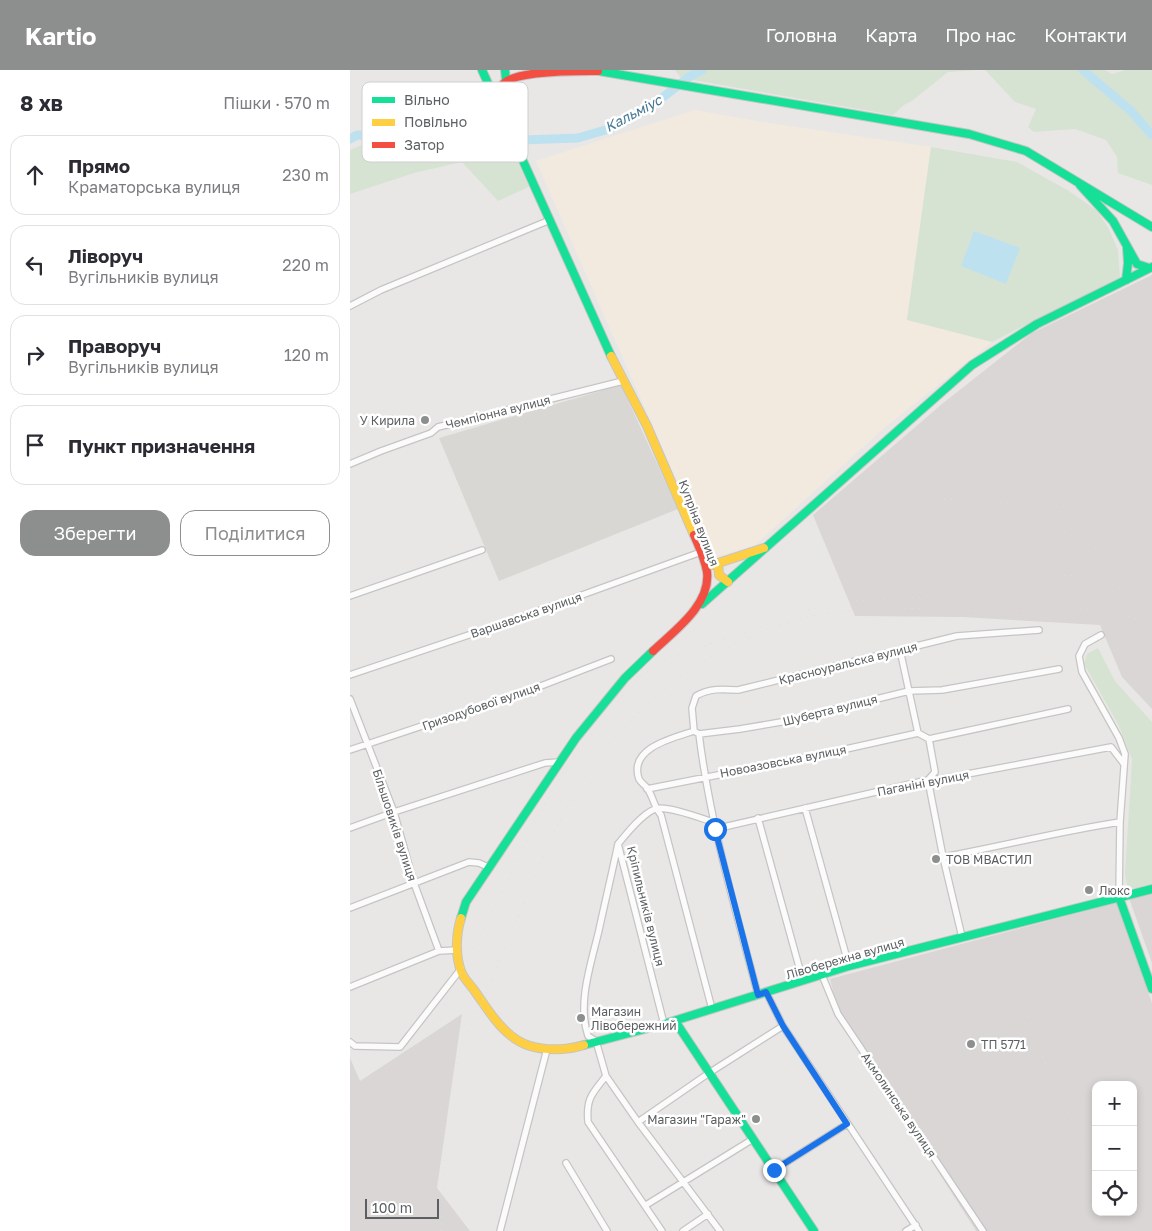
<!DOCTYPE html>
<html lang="uk">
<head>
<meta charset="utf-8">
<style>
	:root { --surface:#fff; --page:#f2f2f3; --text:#2b2b33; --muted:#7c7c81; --line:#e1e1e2; --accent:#8d8f8f }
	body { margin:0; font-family:"Golos Text",sans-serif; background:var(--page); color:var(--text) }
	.controls { position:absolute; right:15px; bottom:15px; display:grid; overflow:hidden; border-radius:10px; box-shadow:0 2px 8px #0003 }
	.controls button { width:45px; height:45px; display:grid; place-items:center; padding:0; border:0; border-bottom:1px solid var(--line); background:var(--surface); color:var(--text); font:25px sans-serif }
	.scale { position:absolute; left:15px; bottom:12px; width:74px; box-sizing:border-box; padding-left:5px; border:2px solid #5b5f61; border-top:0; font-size:14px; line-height:18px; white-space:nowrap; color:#5b5f61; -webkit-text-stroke:4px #fff; paint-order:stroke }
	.stop { position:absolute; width:15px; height:15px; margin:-11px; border:4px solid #1a73e8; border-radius:50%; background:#fff }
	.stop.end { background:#1a73e8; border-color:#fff; box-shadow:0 1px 5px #0008 }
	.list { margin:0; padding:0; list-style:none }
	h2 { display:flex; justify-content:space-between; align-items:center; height:65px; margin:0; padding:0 20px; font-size:21px }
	h2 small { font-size:16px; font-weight:400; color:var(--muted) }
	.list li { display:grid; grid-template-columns:32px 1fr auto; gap:15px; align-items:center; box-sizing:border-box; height:80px; margin:0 10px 10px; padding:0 10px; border:1px solid var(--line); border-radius:15px }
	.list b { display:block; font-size:19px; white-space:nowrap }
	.list p { margin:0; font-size:16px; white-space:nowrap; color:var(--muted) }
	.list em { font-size:16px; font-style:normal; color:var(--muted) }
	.actions { display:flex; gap:10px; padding:15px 20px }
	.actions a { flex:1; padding:11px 0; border:1px solid var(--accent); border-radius:15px; text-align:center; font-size:18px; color:var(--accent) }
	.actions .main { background:var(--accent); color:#fff }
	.icon { flex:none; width:28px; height:28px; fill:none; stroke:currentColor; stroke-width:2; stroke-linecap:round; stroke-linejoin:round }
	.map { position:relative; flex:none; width:802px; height:1161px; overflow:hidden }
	header { display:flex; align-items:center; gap:30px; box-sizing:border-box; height:70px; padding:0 25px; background:var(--accent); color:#fff }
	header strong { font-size:24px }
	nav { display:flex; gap:28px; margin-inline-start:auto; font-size:18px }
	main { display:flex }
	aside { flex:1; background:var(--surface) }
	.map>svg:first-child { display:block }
	.commercial { fill:#f2eadf }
	.industrial { fill:#d9d6d5; fill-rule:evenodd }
	.education { fill:#d9d7d3 }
	.green { fill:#d6e3d2 }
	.water { fill:#bee1ef }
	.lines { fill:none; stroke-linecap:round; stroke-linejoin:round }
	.river { stroke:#bee1ef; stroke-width:9 }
	.street-casing { stroke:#c6c5c4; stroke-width:8 }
	.fast-casing { stroke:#c5c5c5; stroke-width:10 }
	.slow-casing { stroke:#c5c5c5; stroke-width:10 }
	.jam-casing { stroke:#c5c5c5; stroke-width:10 }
	.street { stroke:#fcfbfb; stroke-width:5.5 }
	.fast { stroke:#16e098; stroke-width:8 }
	.slow { stroke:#ffcf43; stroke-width:8 }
	.jam { stroke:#f24e42; stroke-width:8 }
	.rail { stroke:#e0e0e0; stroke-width:1; stroke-dasharray:1 6; stroke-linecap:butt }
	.route { stroke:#1a73e8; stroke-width:6 }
	.poi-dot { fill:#8d8f8f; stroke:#fff; stroke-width:2 }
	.labels { text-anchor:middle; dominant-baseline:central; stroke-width:5; stroke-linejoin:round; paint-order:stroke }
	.street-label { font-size:12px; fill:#5b5f61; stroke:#fff }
	.poi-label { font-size:12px; fill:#5b5f61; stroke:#fff; text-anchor:start }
	.water-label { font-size:14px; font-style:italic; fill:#447793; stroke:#fff }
	.key { fill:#fff; stroke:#cecfd0; stroke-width:1 }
	.key-label { font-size:14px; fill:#5b5f61 }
</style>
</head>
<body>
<header>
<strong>Kartio</strong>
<nav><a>Головна</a><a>Карта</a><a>Про нас</a><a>Контакти</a></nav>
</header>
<main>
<aside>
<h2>8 хв<small>Пішки · 570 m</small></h2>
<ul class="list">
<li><svg class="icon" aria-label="ahead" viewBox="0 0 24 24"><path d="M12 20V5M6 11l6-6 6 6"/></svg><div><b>Прямо</b><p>Краматорська вулиця</p></div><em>230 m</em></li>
<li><svg class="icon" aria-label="left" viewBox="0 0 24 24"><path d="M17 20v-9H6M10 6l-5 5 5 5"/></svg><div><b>Ліворуч</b><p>Вугільників вулиця</p></div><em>220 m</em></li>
<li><svg class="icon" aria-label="right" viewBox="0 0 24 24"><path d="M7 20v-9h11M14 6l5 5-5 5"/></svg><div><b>Праворуч</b><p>Вугільників вулиця</p></div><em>120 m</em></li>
<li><svg class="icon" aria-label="arrive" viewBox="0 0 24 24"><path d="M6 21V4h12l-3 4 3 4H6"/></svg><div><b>Пункт призначення</b></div></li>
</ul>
<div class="actions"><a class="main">Зберегти</a><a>Поділитися</a></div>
</aside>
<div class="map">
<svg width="802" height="1161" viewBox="0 0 802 1161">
	<rect width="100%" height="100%" fill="#e9e7e5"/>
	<path class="commercial" d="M345,40L406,51L581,77L557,249L642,272L534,358L405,475L361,488L186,91Z"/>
	<path class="industrial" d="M802,205V639L772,607L750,555L612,547L505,546L463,445L592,334L682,263Z
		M802,823V893L779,828Z
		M766,833L802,933V1161H626L490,948L480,909ZM746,1015H783V1142H746Z
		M112,944L87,1118L120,1161H0V988L10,1011Z"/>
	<path class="education" d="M271,315L328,439L149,511L89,368Z"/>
	<path class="green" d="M325,0H626L598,2L562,31L554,35L543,45L331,8Z
		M635,0H755L762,4L775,0H802V115L768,103L767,87L756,70L725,59L684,62L678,57L686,39L665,32Z
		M136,22L179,117L148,131L112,92L64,103L0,124V80Z
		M581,77L667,92L719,121L746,140L758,157L768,180L770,207L642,272L557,250Z
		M748,578L765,611L802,652V815L785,819L777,815L775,804L782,689L768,654L734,594L737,584Z"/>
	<path class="water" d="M624,161L670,178L656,214L611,196Z"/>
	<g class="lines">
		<path class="river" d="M733,0L781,41L802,65
			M0,69L7,65L39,66L81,60L147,71L228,68L262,58L299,38L339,7L352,0"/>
		<g class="street-casing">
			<path id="street" d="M0,236L31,220L200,150
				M0,394L31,381L81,363L88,357L273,311
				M0,526L132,480
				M751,565L735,574L729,586L732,602L769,668L775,684L770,752L769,827
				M550,580L568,663L579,669L585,702L578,710L593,787L612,867
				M0,605L160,551L351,482
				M0,629L44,742L64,813L89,881
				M344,661L342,638L346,626C359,618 373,619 388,620L607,566L689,560
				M349,664C360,753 385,838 408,925
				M579,669L718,639
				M0,680L183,619L261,589
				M297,719L469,685L568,663
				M455,738L499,896
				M408,748L453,911
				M0,758L44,742L195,693L209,692
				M365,759L578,710L591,709L761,677L774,694
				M268,774C262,803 255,832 249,860C241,894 227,933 238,966L246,971L256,1006L288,1052L370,1161
				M593,787C653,776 711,761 770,752
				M0,838L119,792L129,793L138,797
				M472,905L488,944L633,1161
				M0,917L89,881L107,880
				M416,922L433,956L569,1161
				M362,939L311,745C304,737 303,726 297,718C295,715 291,713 289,709C278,678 323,668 344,661L349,664L390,659L437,651L559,621L592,620L709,599
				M314,954L268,774C277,763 292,744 305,739C317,735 350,748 363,752
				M0,972L5,976L50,977L110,900
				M256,1006C242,1024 236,1028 238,1052L312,1161
				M288,1052L359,1003L433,956
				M216,1093L257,1161
				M424,1100L497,1054
				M296,1135L403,1069
				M150,1161L197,979
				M333,1161L358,1144
				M556,1161L566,1155"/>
		</g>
		<g class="fast-casing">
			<path id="fast" d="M132,0L261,286
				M155,0L156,10
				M243,0L619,64L676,81L802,157
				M730,115L763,151L787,194L799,198
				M776,210L778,193L777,178
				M352,534L622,295L687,254L802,197
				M769,827L802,919
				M111,848L116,832L226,668L275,608L303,581
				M325,951L464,1161
				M234,975L314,954L499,896L802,819"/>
		</g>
		<g class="slow-casing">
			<path id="slow" d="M261,286L297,356L344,465
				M368,493L369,505L378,512
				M356,497L414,478
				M111,848C106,864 105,885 111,901C113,908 120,914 124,920C139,941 154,968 180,976C197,981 218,980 234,975"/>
		</g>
		<g class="jam-casing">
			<path id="jam" d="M148,32C148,25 148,19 153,14C166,0 228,1 248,1
				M303,581C324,561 361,535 357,502C355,489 349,477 344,465"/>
		</g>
		<use href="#street" class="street"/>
		<use href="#fast" class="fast"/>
		<use href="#slow" class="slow"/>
		<use href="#jam" class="jam"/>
		<path class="rail" d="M580,428L802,442
			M665,436C691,444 711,460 734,473C756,484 778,489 802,492
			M445,545C492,525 545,532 595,524C635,518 685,502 726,506C754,509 779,521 802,537
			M664,907L694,991L705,1010L746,1107
			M0,1036L62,981L83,956L156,815L186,750L207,712L230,679L270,628L294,604L316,590L341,580L398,562
			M763,1142L773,1161
			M91,1161L97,1043C100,1022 103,1000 110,980C117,961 127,943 135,925C145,902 154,879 164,856C185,807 206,751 235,707C290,624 381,558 481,543C533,536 584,539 636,541C686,543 761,528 802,558"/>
	</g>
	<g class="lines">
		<path class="route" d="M365,759L408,925L416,922L433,956L497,1054L424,1100"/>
	</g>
	<g class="poi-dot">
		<circle cx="75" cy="350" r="5"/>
		<circle cx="586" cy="789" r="5"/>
		<circle cx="739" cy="820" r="5"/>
		<circle cx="231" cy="948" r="5"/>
		<circle cx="621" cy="974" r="5"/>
		<circle cx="406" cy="1049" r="5"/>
	</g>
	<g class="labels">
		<g class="street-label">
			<text transform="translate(148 342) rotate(-14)">Чемпіонна вулиця</text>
			<text transform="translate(349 453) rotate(69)">Купріна вулиця</text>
			<text transform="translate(176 545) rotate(-19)">Варшавська вулиця</text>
			<text transform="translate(498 593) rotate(-14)">Красноуральска вулиця</text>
			<text transform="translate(131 636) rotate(-19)">Гризодубової вулиця</text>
			<text transform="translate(480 640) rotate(-14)">Шуберта вулиця</text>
			<text transform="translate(433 691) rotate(-11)">Новоазовська вулиця</text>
			<text transform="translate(573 713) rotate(-11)">Паганіні вулиця</text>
			<text transform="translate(45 755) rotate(72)">Більшовиків вулиця</text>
			<text transform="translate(296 836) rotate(76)">Кріпильників вулиця</text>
			<text transform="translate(495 888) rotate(-16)">Лівобережна вулиця</text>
			<text transform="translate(549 1035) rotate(56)">Акмолинська вулиця</text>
		</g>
		<g class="poi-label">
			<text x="65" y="350" text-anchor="end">У Кирила</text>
			<text x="596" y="789">ТОВ МВАСТИЛ</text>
			<text x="749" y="820">Люкс</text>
			<text x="241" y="941">Магазин<tspan x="241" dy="14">Лівобережний</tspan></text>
			<text x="631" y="974">ТП 5771</text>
			<text x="396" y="1049" text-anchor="end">Магазин "Гараж"</text>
		</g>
		<g class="water-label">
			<text transform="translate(283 43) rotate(-28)">Кальміус</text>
		</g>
	</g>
	<rect x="12" y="12" width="166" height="80" rx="8" class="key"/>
	<rect x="22" y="27" width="23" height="6" fill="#16e098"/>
	<rect x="22" y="49" width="23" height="7" fill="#ffcf43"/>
	<rect x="22" y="72" width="23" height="6" fill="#f24e42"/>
	<g class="key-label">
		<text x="54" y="35">Вільно</text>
		<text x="54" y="57">Повільно</text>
		<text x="54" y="80">Затор</text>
	</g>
</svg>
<div class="controls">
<button>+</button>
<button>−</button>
<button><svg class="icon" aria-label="locate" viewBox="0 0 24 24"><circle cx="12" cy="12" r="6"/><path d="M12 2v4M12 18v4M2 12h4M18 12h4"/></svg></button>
</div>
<div class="scale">100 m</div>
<div class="stop" style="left:365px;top:759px"></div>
<div class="stop end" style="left:424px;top:1100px"></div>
</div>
</main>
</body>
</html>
